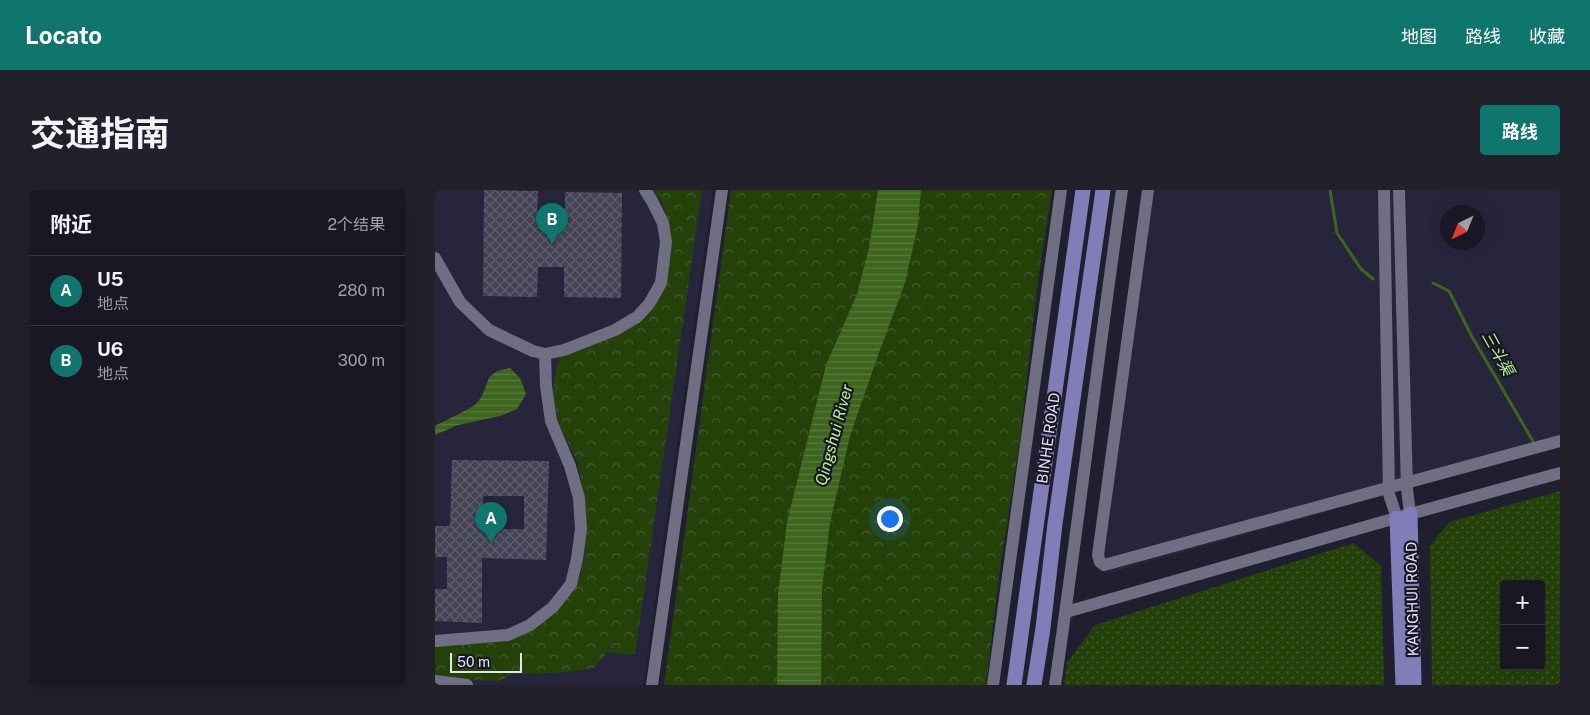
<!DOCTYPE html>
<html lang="zh">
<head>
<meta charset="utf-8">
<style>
	:root { --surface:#181723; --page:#21202b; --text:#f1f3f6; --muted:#9f9fa6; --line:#363641; --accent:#0f766e }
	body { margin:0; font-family:"Public Sans","Noto Sans SC",sans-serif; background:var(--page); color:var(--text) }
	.controls { position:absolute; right:15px; bottom:15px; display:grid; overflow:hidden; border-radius:5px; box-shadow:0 5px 20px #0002 }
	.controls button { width:45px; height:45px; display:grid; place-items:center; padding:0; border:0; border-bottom:1px solid var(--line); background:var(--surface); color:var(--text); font:25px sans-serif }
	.compass { position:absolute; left:1005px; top:15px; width:45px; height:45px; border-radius:50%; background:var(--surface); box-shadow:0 5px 20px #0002; rotate:223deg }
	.scale { position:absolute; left:15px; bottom:12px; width:72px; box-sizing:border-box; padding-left:5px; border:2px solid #e3e3ee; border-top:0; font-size:14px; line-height:18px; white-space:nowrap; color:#e3e3ee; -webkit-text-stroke:4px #171625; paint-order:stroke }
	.you { position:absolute; left:454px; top:328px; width:18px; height:18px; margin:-12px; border:4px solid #fff; border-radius:50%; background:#1a73e8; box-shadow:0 0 0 8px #1a73e833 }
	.badge { display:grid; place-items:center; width:32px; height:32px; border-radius:50%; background:var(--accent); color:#fff; font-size:16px; font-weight:700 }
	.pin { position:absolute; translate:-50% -41px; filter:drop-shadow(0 1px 2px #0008) }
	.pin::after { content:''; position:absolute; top:26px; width:18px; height:15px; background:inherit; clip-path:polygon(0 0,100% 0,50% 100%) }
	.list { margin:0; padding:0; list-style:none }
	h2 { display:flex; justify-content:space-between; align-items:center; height:65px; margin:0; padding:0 20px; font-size:21px }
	h2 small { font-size:16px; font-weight:400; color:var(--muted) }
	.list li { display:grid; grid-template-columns:32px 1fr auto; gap:15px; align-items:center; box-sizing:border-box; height:70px; padding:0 20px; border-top:1px solid var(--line) }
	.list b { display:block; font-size:19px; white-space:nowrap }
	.list p { margin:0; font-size:16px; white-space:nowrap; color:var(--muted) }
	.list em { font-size:16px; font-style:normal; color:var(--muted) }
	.map { position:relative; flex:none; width:1125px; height:495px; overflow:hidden; border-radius:5px }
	header { display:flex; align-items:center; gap:30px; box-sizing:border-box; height:70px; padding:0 25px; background:var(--accent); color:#fff }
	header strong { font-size:24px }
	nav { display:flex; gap:28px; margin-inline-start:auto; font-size:18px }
	.intro { display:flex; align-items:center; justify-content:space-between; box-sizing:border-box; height:120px; padding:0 30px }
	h1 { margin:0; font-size:35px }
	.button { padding:12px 22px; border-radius:5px; background:var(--accent); color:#fff; font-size:18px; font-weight:700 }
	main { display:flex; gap:30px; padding:0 30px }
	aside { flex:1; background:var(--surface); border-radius:5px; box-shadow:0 5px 20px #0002 }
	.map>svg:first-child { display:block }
	.built { fill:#27253b; fill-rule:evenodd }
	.grass { fill:url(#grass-dots); fill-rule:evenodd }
	.forest { fill:url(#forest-crowns) }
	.water { fill:url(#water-rules) }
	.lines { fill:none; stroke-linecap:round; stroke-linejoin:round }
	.stream { stroke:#3e651d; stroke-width:3 }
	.building { fill:url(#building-cross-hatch); fill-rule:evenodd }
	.minor { stroke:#6f6e82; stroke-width:12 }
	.major { stroke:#827db8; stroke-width:15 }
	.labels { text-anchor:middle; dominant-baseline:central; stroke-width:4.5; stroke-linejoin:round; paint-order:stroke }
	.street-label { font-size:15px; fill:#e3e3ee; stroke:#171625 }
	.water-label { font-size:16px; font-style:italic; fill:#b7f18f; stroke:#171625 }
</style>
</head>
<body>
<header>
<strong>Locato</strong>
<nav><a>地图</a><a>路线</a><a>收藏</a></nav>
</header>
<div class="intro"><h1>交通指南</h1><a class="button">路线</a></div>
<main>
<aside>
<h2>附近<small>2个结果</small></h2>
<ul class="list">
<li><span class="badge">A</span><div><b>U5</b><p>地点</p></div><em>280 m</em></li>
<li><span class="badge">B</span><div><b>U6</b><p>地点</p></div><em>300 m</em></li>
</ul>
</aside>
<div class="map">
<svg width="1125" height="495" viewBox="0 0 1125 495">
	<defs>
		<pattern id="grass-dots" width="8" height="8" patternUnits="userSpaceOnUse" patternTransform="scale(1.25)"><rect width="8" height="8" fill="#25410a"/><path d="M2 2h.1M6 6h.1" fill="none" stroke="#445c2e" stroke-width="1.8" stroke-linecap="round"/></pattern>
		<pattern id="forest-crowns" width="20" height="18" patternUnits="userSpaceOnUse" patternTransform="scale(1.25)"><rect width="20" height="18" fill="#25410a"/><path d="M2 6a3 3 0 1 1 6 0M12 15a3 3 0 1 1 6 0" fill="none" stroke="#445c2e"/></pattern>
		<pattern id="water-rules" width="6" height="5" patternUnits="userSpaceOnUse" patternTransform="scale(1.25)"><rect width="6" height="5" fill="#3e651d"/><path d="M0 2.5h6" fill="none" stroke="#5a7b3e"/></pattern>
		<pattern id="building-cross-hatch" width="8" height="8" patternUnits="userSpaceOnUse" patternTransform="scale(1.25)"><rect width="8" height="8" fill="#434355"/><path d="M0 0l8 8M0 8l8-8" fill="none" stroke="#5e5e6e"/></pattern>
	</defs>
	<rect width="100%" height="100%" fill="#201f2f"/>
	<path class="built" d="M0,0H278L208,495H0Z
		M709,0H1125V256L671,384L658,374ZM1012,22H1042V52H1012Z"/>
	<path class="grass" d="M1125,301V495H997L995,356L1014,332ZM1069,394H1106V476H1069Z
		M919,353L946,376L949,495H629L632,473L660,435Z"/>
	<path class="forest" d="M216,0H267L200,465L172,462L159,478L123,483L78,484L63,491L0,488V453L76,449L136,403L146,385L150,359L151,317L143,273L123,232L118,201L121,180L125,167L183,144L229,92L236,68V46L228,13Z
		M296,0H617L602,98L585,250L565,379L551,495H229Z"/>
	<path class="water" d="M443,0H486L483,35L470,93L443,165L415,246L395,333L387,398L386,495H342L343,404L352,332L391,175L422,104L434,58Z
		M75,178L85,188L91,204L82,219L65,226L23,235L0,245V236C9,231 36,219 42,213C57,195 45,183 75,178Z"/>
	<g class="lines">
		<path class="stream" d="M895,0L902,43L926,79L938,89
			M998,93L1014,101L1036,145L1099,253"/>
	</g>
	<path class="building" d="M49,0L103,1L102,30H130V2L187,3L186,108L129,107V77H103L102,107L48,106Z
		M17,270L114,271L111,370L47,368V433L0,431V399H12V367H0V336H15ZM48,306H89V339H48Z"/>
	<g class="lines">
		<path class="minor" d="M713,0L663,365L665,372L669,375L1125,251
			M949,0L954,304L962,328
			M964,0L972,299L975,324
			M0,68L25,112L54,140L98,161L110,164L129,160L180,140L202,127L214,114L226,93L231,52L228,33L217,11L210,0
			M631,422L975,324L1125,283
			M0,451L73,445L95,435L118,417L136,394L142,369L146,339L144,308L135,276L116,231L111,196L110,164
			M0,491L32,495
			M217,495L287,0
			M558,495L626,0
			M620,495C644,330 663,165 687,0"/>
		<path class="major" d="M975,324L979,495
			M962,328L968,495
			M579,495L648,0
			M599,495L608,438L620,334L668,0"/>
	</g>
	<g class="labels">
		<g class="street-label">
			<text transform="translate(613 248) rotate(-82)">BINHE ROAD</text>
			<text transform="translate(977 409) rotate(-91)">KANGHUI ROAD</text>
		</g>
		<g class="water-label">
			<text transform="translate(1063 163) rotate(61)">三斗渠</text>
			<text transform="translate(399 245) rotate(-75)">Qingshui River</text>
		</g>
	</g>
</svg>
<div class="controls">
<button>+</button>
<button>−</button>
</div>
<svg class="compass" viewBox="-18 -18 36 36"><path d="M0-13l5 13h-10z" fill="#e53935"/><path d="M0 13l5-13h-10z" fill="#9f9fa6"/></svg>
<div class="scale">50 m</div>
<div class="you"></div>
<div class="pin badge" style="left:56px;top:353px">A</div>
<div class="pin badge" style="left:117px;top:54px">B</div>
</div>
</main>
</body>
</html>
